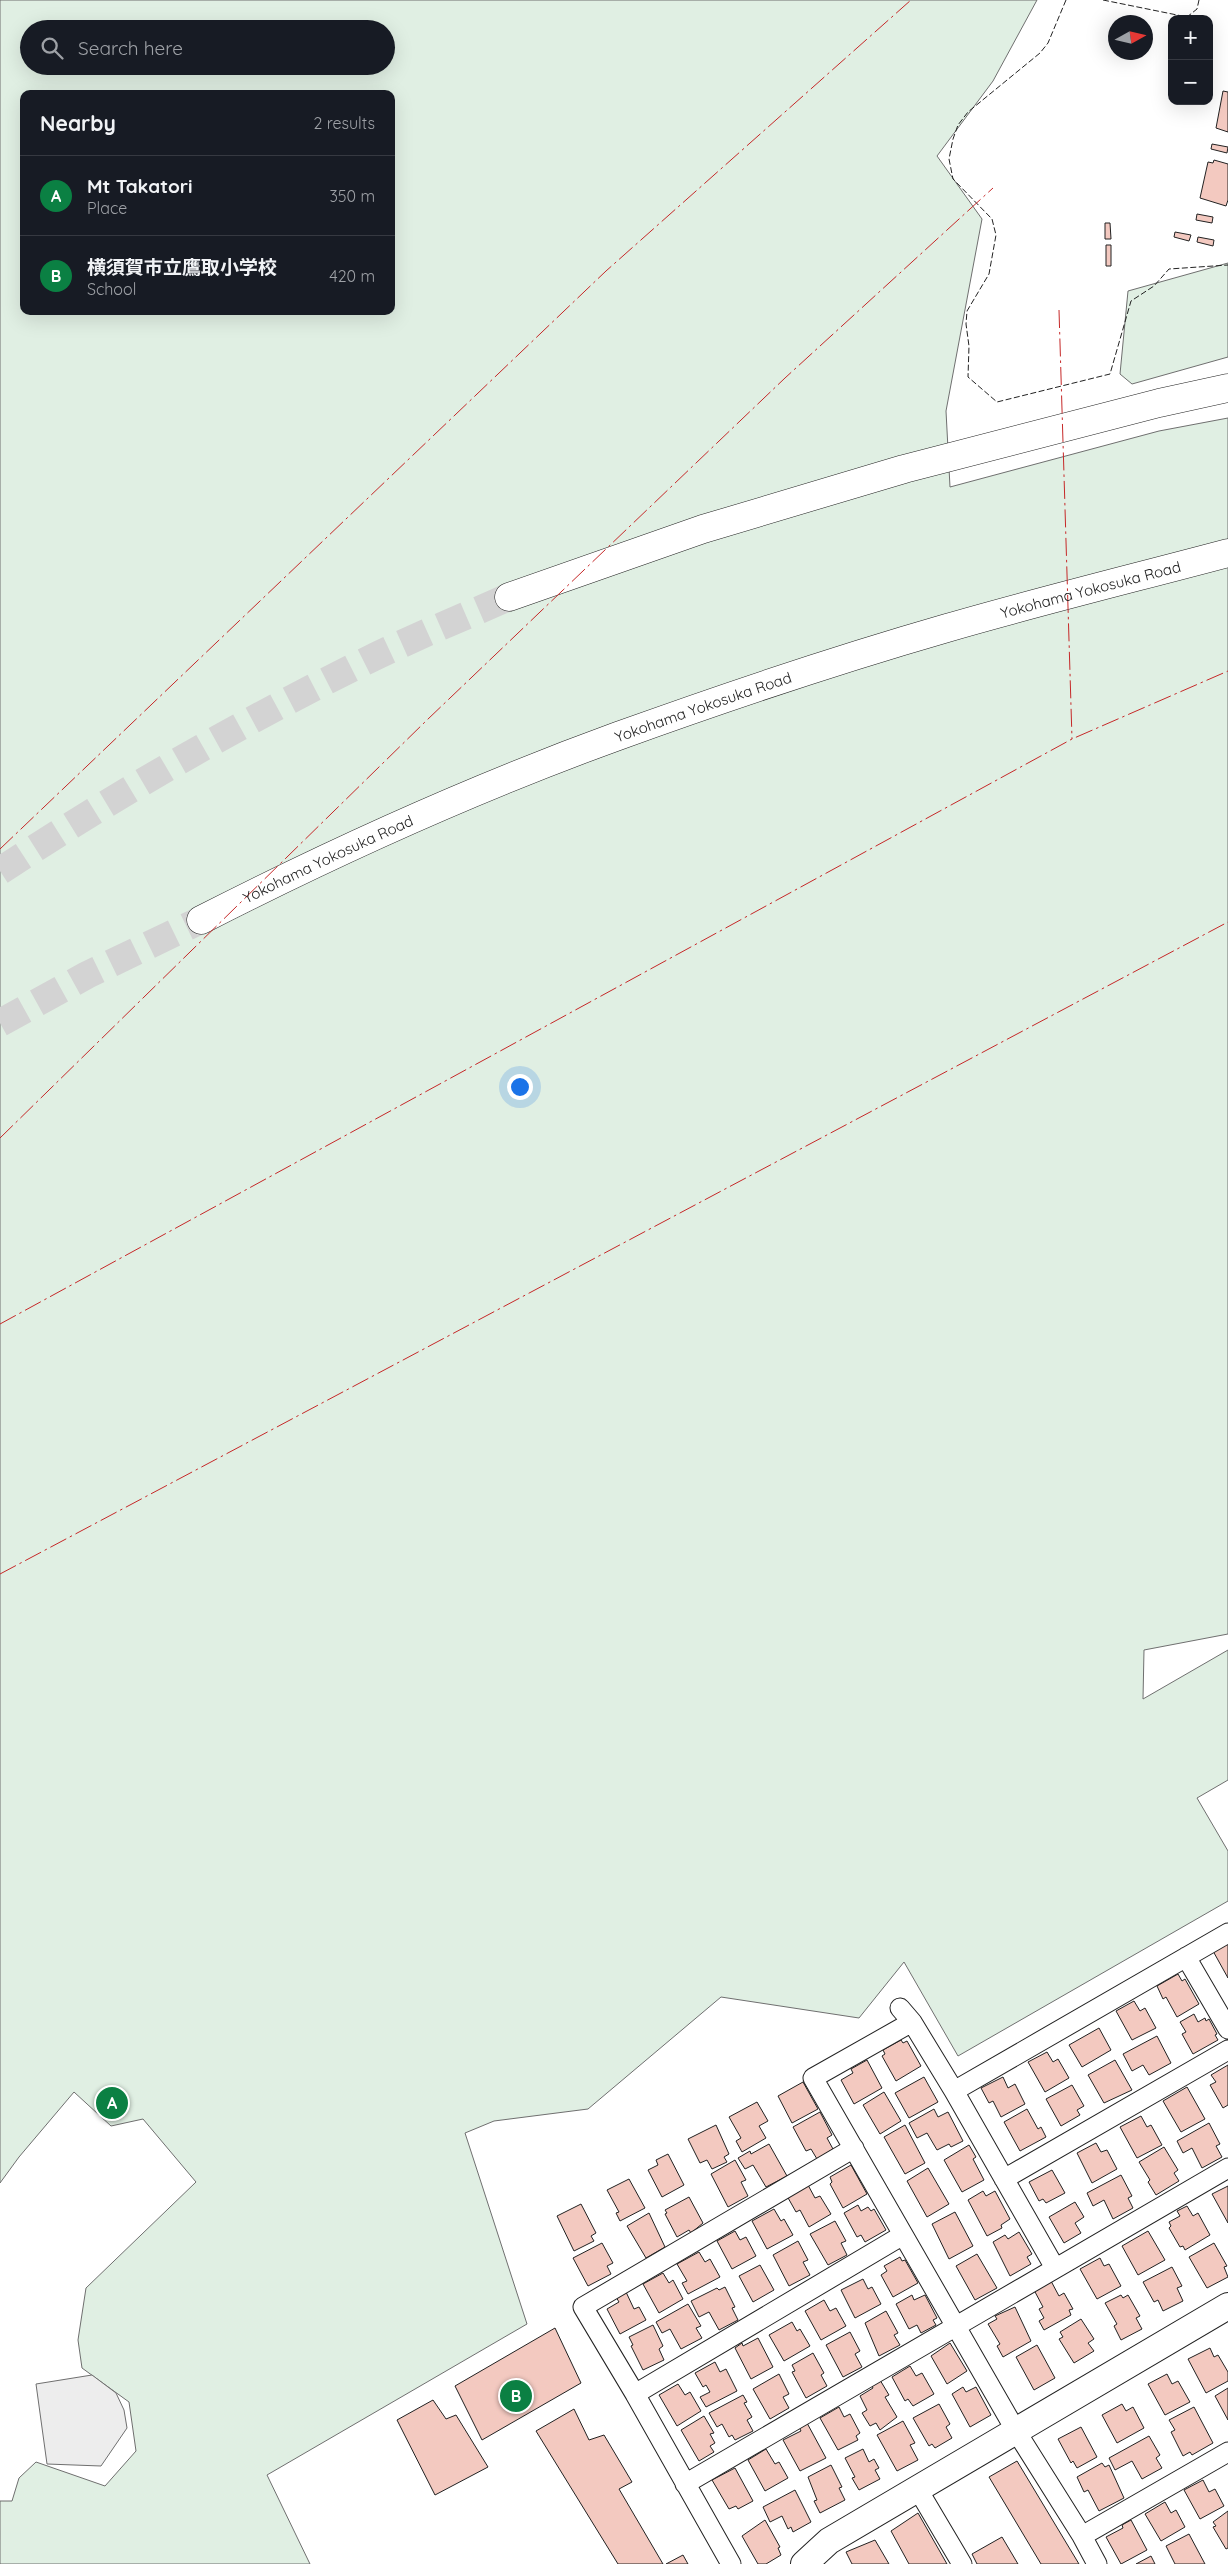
<!DOCTYPE html>
<html lang="en">
<head>
<meta charset="utf-8">
<style>
	:root { --surface:#171b24; --page:#242831; --text:#f1f3f6; --muted:#9ea1a6; --line:#363941; --accent:#0b8043 }
	body { margin:0; font-family:Quicksand,"Noto Sans JP",sans-serif; background:var(--page); color:var(--text) }
	.controls { position:absolute; right:15px; top:15px; display:grid; overflow:hidden; border-radius:10px; box-shadow:0 5px 20px #0002 }
	.controls button { width:45px; height:45px; display:grid; place-items:center; padding:0; border:0; border-bottom:1px solid var(--line); background:var(--surface); color:var(--text); font:25px sans-serif }
	.compass { position:absolute; left:1108px; top:15px; width:45px; height:45px; border-radius:50%; background:var(--surface); box-shadow:0 5px 20px #0002; rotate:82deg }
	.you { position:absolute; left:519px; top:1086px; width:18px; height:18px; margin:-12px; border:4px solid #fff; border-radius:50%; background:#1a73e8; box-shadow:0 0 0 8px #1a73e833 }
	.badge { display:grid; place-items:center; width:32px; height:32px; border-radius:50%; background:var(--accent); color:#fff; font-size:16px; font-weight:700 }
	.pin { position:absolute; translate:-50% -50%; border:2px solid #fff; box-shadow:0 1px 5px #0006 }
	.list { margin:0; padding:0; list-style:none }
	h2 { display:flex; justify-content:space-between; align-items:center; height:65px; margin:0; padding:0 20px; font-size:21px }
	h2 small { font-size:16px; font-weight:400; color:var(--muted) }
	.list li { display:grid; grid-template-columns:32px 1fr auto; gap:15px; align-items:center; box-sizing:border-box; height:80px; padding:0 20px; border-top:1px solid var(--line) }
	.list b { display:block; font-size:19px; white-space:nowrap }
	.list p { margin:0; font-size:16px; white-space:nowrap; color:var(--muted) }
	.list em { font-size:16px; font-style:normal; color:var(--muted) }
	.icon { flex:none; width:28px; height:28px; fill:none; stroke:currentColor; stroke-width:2; stroke-linecap:round; stroke-linejoin:round }
	.map { position:relative; flex:none; width:1228px; height:2564px; overflow:hidden }
	.search { position:absolute; background:var(--surface); box-shadow:0 5px 20px #0002; left:20px; top:20px; width:375px; height:55px; display:flex; align-items:center; gap:12px; box-sizing:border-box; padding:0 18px; border-radius:28px; color:var(--muted); font-size:19px }
	.panel { position:absolute; background:var(--surface); box-shadow:0 5px 20px #0002; left:20px; top:90px; width:375px; height:225px; border-radius:10px }
	.map>svg:first-child { display:block }
	.green { fill:#e0efe3; stroke:#6f6f6f; fill-rule:evenodd }
	.parking { fill:#ededed; stroke:#6f6f6f }
	.building { fill:#f3c9c0; stroke:#222 }
	.lines { fill:none; stroke-linecap:round; stroke-linejoin:round }
	.highway-tunnel { stroke:#d3d3d3; stroke-width:28; stroke-dasharray:28 14; stroke-linecap:butt }
	.street-casing { stroke:#222; stroke-width:21 }
	.secondary-casing { stroke:#222; stroke-width:28 }
	.highway-casing { stroke:#222; stroke-width:29 }
	.street { stroke:#fff; stroke-width:19 }
	.secondary { stroke:#fff; stroke-width:26 }
	.highway { stroke:#fff; stroke-width:28 }
	.fence { stroke:#222; stroke-width:1; stroke-dasharray:6 2.5; stroke-linecap:butt }
	.power { stroke:#c62828; stroke-width:1; stroke-dasharray:18 4 2.5 4; stroke-linecap:butt }
	.labels { text-anchor:middle; dominant-baseline:central; stroke-width:4; stroke-linejoin:round; paint-order:stroke }
	.street-label { font-size:15px; fill:#222; stroke:#fff }
</style>
</head>
<body>
<div class="map">
<svg width="1228" height="2564" viewBox="0 0 1228 2564">
	<rect width="100%" height="100%" fill="#fff"/>
	<path class="green" d="M0,0H1037L993,81L937,156L982,219L946,411L950,487L1159,431L1228,418V1634L1144,1650L1143,1699L1228,1650V1780L1197,1798L1228,1851V1901L958,2056L904,1962L859,2018L721,1997L588,2109L494,2121L465,2133L527,2324L267,2475L310,2564H0V2501H12L19,2478L36,2462L105,2486L136,2451L129,2402L82,2368L78,2340L86,2288L196,2182L143,2119L111,2126L74,2092L19,2157L0,2183ZM29,29H386V66H29ZM24,94H391V311H24Z
		M1228,263V357L1132,384L1120,374L1128,291Z"/>
	<path class="parking" d="M92,2375L116,2393L124,2410L127,2428L101,2466L47,2464L36,2384Z"/>
	<path class="building" d="M1223,91L1228,92V132L1216,128Z
		M1212,144L1228,147L1227,153L1211,149Z
		M1214,160L1228,164V200L1226,206L1200,198L1208,162L1213,163Z
		M1197,214L1213,217L1212,223L1196,220Z
		M1105,223H1110L1111,239H1105Z
		M1175,232L1191,235L1189,241L1174,237Z
		M1198,237L1214,240L1213,246L1197,242Z
		M1106,245H1111V266H1106Z
		M1228,1943V1978L1213,1951Z
		M1178,1974L1182,1981L1185,1979L1199,2004L1177,2017L1166,1997L1163,1999L1157,1986Z
		M1134,2001L1140,2011L1145,2008L1156,2028L1132,2040L1116,2011Z
		M1194,2014L1198,2022L1205,2018L1206,2021L1209,2019L1217,2034L1215,2035L1218,2040L1193,2054L1182,2034L1186,2032L1180,2022Z
		M1099,2028L1111,2050L1082,2067L1069,2045Z
		M1157,2036L1171,2063L1149,2075L1143,2065L1132,2071L1123,2054Z
		M901,2040L903,2043L907,2041L921,2066L896,2081L882,2056L885,2054L883,2050Z
		M1047,2052L1053,2062L1058,2059L1069,2078L1045,2092L1028,2062Z
		M867,2060L882,2088L854,2104L841,2080L853,2073L851,2069Z
		M1115,2060L1132,2090L1104,2103L1088,2075Z
		M1228,2065V2105L1223,2108L1210,2085L1216,2082L1211,2075Z
		M924,2077L938,2102L909,2118L895,2093Z
		M1003,2077L1008,2088L1015,2084L1025,2104L1001,2117L993,2101L989,2103L981,2088Z
		M803,2082L818,2109L792,2123L778,2096Z
		M1072,2085L1084,2106L1077,2110L1080,2115L1061,2126L1046,2099Z
		M1187,2087L1205,2119L1181,2132L1163,2101Z
		M884,2092L901,2121L880,2134L863,2105Z
		M757,2102L768,2121L759,2126L766,2138L742,2152L736,2141L741,2138L729,2117Z
		M934,2109L938,2117L948,2112L963,2141L951,2147L949,2144L937,2150L927,2133L917,2138L909,2123Z
		M1027,2109L1038,2129L1041,2127L1046,2137L1020,2151L1004,2122Z
		M820,2112L832,2135L827,2138L833,2149L817,2159L811,2149L806,2151L793,2127Z
		M1141,2116L1147,2127L1151,2125L1162,2145L1137,2158L1120,2127Z
		M1209,2123L1220,2144L1216,2146L1222,2157L1202,2168L1192,2148L1183,2153L1177,2141Z
		M716,2125L729,2154L724,2157L727,2162L712,2169L707,2160L700,2163L688,2139Z
		M905,2125L925,2163L905,2174L884,2137Z
		M1096,2143L1101,2152L1107,2150L1117,2169L1092,2183L1077,2153Z
		M769,2144L787,2176L766,2187L753,2165L745,2169L738,2158L750,2151L751,2154Z
		M969,2145L976,2157L973,2159L984,2180L962,2192L944,2160Z
		M1164,2147L1178,2170L1174,2173L1179,2181L1156,2195L1148,2182L1150,2180L1139,2162Z
		M668,2154L684,2185L662,2197L648,2170L658,2165L656,2160Z
		M735,2160L746,2180L741,2182L748,2196L728,2207L711,2174Z
		M851,2165L867,2194L843,2208L830,2184L832,2182L830,2177Z
		M928,2168L949,2204L927,2217L907,2181Z
		M1052,2170L1065,2193L1046,2203L1043,2199L1039,2201L1029,2182Z
		M1121,2175L1132,2196L1128,2198L1133,2208L1113,2219L1104,2200L1093,2206L1087,2193Z
		M629,2179L645,2208L620,2221L616,2213L619,2212L607,2190Z
		M808,2185L815,2198L820,2196L831,2214L809,2227L800,2210L796,2212L787,2196Z
		M1228,2186V2223L1212,2194Z
		M983,2191L986,2196L995,2191L1010,2219L1001,2225L1002,2228L987,2236L968,2200Z
		M689,2197L703,2223L691,2233L689,2230L677,2237L665,2214L667,2213L665,2210Z
		M1075,2202L1084,2217L1075,2223L1081,2233L1064,2243L1049,2217Z
		M581,2204L596,2233L591,2236L594,2241L574,2251L557,2216Z
		M858,2205L861,2211L868,2207L871,2211L874,2209L886,2230L865,2242L861,2235L857,2237L844,2213Z
		M1187,2206L1193,2216L1198,2213L1210,2235L1185,2250L1183,2246L1180,2247L1169,2228L1171,2226L1169,2222L1180,2216L1177,2211Z
		M774,2209L781,2221L784,2219L793,2235L767,2249L752,2221Z
		M955,2212L973,2246L949,2259L932,2224Z
		M649,2213L665,2247L646,2258L627,2226Z
		M835,2221L846,2241L841,2243L847,2255L828,2265L810,2234Z
		M735,2231L740,2240L746,2237L756,2256L732,2269L717,2241Z
		M1148,2231L1165,2260L1138,2275L1122,2246Z
		M1019,2232L1032,2254L1027,2257L1031,2264L1010,2276L993,2242L1005,2235L1008,2239Z
		M798,2241L808,2260L803,2262L810,2275L789,2286L773,2255Z
		M602,2243L613,2263L607,2266L611,2274L588,2286L573,2258Z
		M1214,2243L1227,2266L1224,2267L1228,2277L1207,2288L1189,2257Z
		M699,2252L705,2262L710,2259L720,2277L688,2294L682,2283L687,2281L677,2264Z
		M977,2254L997,2288L975,2300L956,2266Z
		M900,2257L902,2261L905,2260L918,2283L893,2297L881,2275L887,2271L884,2266Z
		M1100,2258L1104,2266L1109,2264L1121,2286L1097,2299L1080,2269Z
		M760,2265L774,2290L753,2302L739,2276Z
		M1172,2267L1182,2286L1177,2288L1183,2301L1163,2311L1158,2300L1154,2302L1143,2282Z
		M663,2273L669,2283L673,2280L683,2299L659,2313L643,2284Z
		M863,2279L868,2289L872,2287L881,2304L855,2318L841,2290Z
		M1051,2281L1059,2296L1064,2293L1073,2309L1069,2310L1071,2315L1044,2330L1039,2321L1044,2318L1039,2309L1043,2307L1034,2290Z
		M725,2287L735,2307L732,2308L738,2320L719,2330L709,2312L699,2317L691,2301L717,2288L719,2290Z
		M626,2292L634,2309L639,2307L646,2320L620,2334L607,2309L619,2302L616,2297Z
		M912,2295L914,2300L925,2295L937,2318L933,2320L936,2325L921,2333L917,2325L909,2329L896,2304Z
		M1121,2295L1123,2298L1128,2295L1140,2316L1136,2318L1142,2329L1121,2340L1114,2326L1117,2324L1105,2303Z
		M824,2300L830,2311L836,2308L846,2326L821,2340L805,2311Z
		M688,2304L701,2326L696,2328L702,2338L681,2349L670,2329L662,2333L656,2322Z
		M1015,2307L1031,2341L1003,2357L997,2346L1000,2344L988,2324L997,2319L995,2316Z
		M886,2311L898,2333L894,2335L900,2345L879,2356L865,2323Z
		M1081,2319L1094,2339L1088,2343L1094,2351L1074,2363L1059,2339L1063,2337L1060,2332Z
		M792,2322L797,2331L800,2329L810,2346L784,2361L769,2335Z
		M653,2325L663,2346L659,2349L664,2360L643,2370L631,2346L633,2345L629,2337Z
		M555,2328L581,2383L482,2440L455,2386Z
		M850,2332L860,2351L855,2354L862,2367L843,2377L826,2345Z
		M758,2338L773,2367L751,2379L735,2348L742,2343L743,2346Z
		M950,2343L967,2371L947,2384L931,2356Z
		M1037,2345L1055,2378L1034,2390L1016,2357Z
		M1210,2348L1214,2357L1218,2355L1228,2372V2381L1206,2393L1188,2359Z
		M813,2353L824,2373L821,2375L827,2386L806,2398L792,2372L795,2371L792,2365Z
		M715,2362L720,2372L726,2369L737,2391L706,2407L700,2397L710,2392L706,2385L703,2387L695,2373Z
		M910,2366L916,2376L922,2373L934,2394L913,2406L908,2399L905,2401L892,2377Z
		M779,2374L789,2394L783,2397L789,2408L770,2419L753,2389Z
		M1167,2374L1172,2384L1178,2381L1190,2402L1165,2415L1148,2384Z
		M880,2380L889,2395L885,2397L897,2417L880,2430L876,2423L870,2426L862,2413L867,2410L860,2396L873,2388L871,2384Z
		M678,2384L685,2395L690,2392L701,2411L677,2426L659,2395Z
		M963,2387L966,2392L976,2387L991,2415L970,2427L952,2394Z
		M1228,2388V2420L1215,2396Z
		M743,2395L747,2402L744,2403L752,2417L747,2420L753,2431L735,2440L732,2435L729,2437L722,2424L717,2427L709,2413Z
		M433,2400L446,2419L456,2415L488,2467L435,2495L397,2420Z
		M939,2404L950,2424L946,2427L952,2438L935,2448L932,2444L929,2446L913,2418Z
		M1122,2404L1126,2411L1133,2407L1144,2428L1117,2443L1102,2415Z
		M839,2407L844,2417L850,2414L860,2433L856,2436L858,2440L838,2450L820,2418Z
		M1194,2407L1213,2443L1192,2455L1190,2452L1183,2456L1171,2432L1175,2430L1169,2420Z
		M574,2409L589,2440L604,2435L632,2482L619,2489L663,2564H618L536,2431Z
		M704,2416L714,2433L710,2434L715,2443L710,2446L714,2452L699,2461L681,2430Z
		M903,2421L915,2443L910,2445L918,2460L897,2471L877,2435Z
		M807,2423L826,2458L800,2471L783,2440L801,2431L799,2427Z
		M1081,2427L1097,2457L1077,2468L1073,2461L1071,2463L1058,2439Z
		M1149,2436L1160,2455L1156,2458L1162,2468L1142,2479L1132,2461L1115,2470L1109,2458Z
		M766,2449L775,2464L779,2462L788,2478L765,2491L748,2460Z
		M863,2449L869,2462L874,2459L879,2468L875,2470L880,2479L859,2490L852,2478L855,2477L845,2458Z
		M1017,2461L1079,2564H1041L989,2477Z
		M1102,2463L1105,2467L1109,2465L1124,2498L1099,2511L1088,2490L1084,2492L1077,2477Z
		M831,2465L842,2487L839,2488L845,2500L820,2513L814,2501L817,2500L808,2477Z
		M735,2468L753,2501L738,2509L736,2506L729,2509L712,2480Z
		M1203,2480L1209,2492L1215,2489L1224,2506L1200,2519L1184,2490Z
		M795,2490L811,2522L793,2532L791,2527L788,2529L782,2516L770,2522L763,2507Z
		M1165,2502L1171,2513L1176,2510L1185,2527L1161,2541L1145,2514Z
		M1228,2511V2548L1226,2549L1213,2527L1216,2526L1213,2522Z
		M918,2513L947,2564H909L891,2531Z
		M765,2520L780,2547L778,2548L781,2555L766,2564H758L742,2536Z
		M1131,2520L1147,2550L1121,2564L1106,2537L1123,2528L1122,2525Z
		M1189,2534L1205,2564H1175L1166,2546Z
		M1002,2537L1018,2564H977L972,2554Z
		M875,2540L889,2564H852L846,2552Z
		M683,2555L688,2564H666Z
		M1151,2556L1155,2564H1136Z"/>
	<g class="lines">
		<path class="highway-tunnel" d="M0,871C117,794 239,724 364,662C412,638 461,618 509,597
			M0,1023L87,975L201,920"/>
		<g class="street-casing">
			<path id="street" d="M1186,1957L1228,2029
				M900,2008L912,2022L954,2091L1055,2268
				M912,2022L813,2078L1016,2431L1082,2536L1097,2564
				M954,2091L1228,1933
				M1004,2179L1228,2050
				M635,2394L903,2235
				M685,2484L1228,2168
				M917,2488L962,2564
				M1082,2536L1228,2452
				M731,2564L635,2394L583,2307L854,2148"/>
		</g>
		<g class="secondary-casing">
			<path id="secondary" d="M804,2564L829,2541L1228,2306"/>
		</g>
		<g class="highway-casing">
			<g id="highway">
				<path d="M509,597L703,529L904,469L1159,403L1228,388"/>
				<path id="s1" d="M201,920C336,851 475,788 618,736C726,697 836,660 947,628C1040,601 1134,578 1228,553"/>
			</g>
		</g>
		<use href="#street" class="street"/>
		<use href="#secondary" class="secondary"/>
		<use href="#highway" class="highway"/>
		<path class="fence" d="M1066,0L1048,43L1040,53L968,112L958,125L953,139L949,159L953,179L992,219L996,235L989,274L967,311L966,324L969,346L968,377L997,402L1110,374L1131,301L1154,286L1169,269L1228,265
			M1103,0L1187,17L1197,9L1199,0"/>
		<path class="power" d="M1059,310L1072,739
			M0,849L606,271L911,0
			M0,1138L427,720L785,378L993,188
			M0,1324L1072,739L1228,671
			M0,1574L1228,922"/>
	</g>
	<g class="labels">
		<g class="street-label">
			<text stroke="none"><textPath href="#s1" startOffset="951">Yokohama Yokosuka Road</textPath></text>
			<text stroke="none"><textPath href="#s1" startOffset="546">Yokohama Yokosuka Road</textPath></text>
			<text stroke="none"><textPath href="#s1" startOffset="141">Yokohama Yokosuka Road</textPath></text>
		</g>
	</g>
</svg>
<div class="controls">
<button>+</button>
<button>−</button>
</div>
<svg class="compass" viewBox="-18 -18 36 36"><path d="M0-13l5 13h-10z" fill="#e53935"/><path d="M0 13l5-13h-10z" fill="#9ea1a6"/></svg>
<div class="you"></div>
<div class="pin badge" style="left:112px;top:2103px">A</div>
<div class="pin badge" style="left:516px;top:2396px">B</div>
<div class="search"><svg class="icon" aria-label="search" viewBox="0 0 24 24"><circle cx="10" cy="10" r="6"/><path d="M15 15l6 6"/></svg>Search here</div>
<section class="panel">
<h2>Nearby<small>2 results</small></h2>
<ul class="list">
<li><span class="badge">A</span><div><b>Mt Takatori</b><p>Place</p></div><em>350 m</em></li>
<li><span class="badge">B</span><div><b>横須賀市立鷹取小学校</b><p>School</p></div><em>420 m</em></li>
</ul>
</section>
</div>
</body>
</html>
